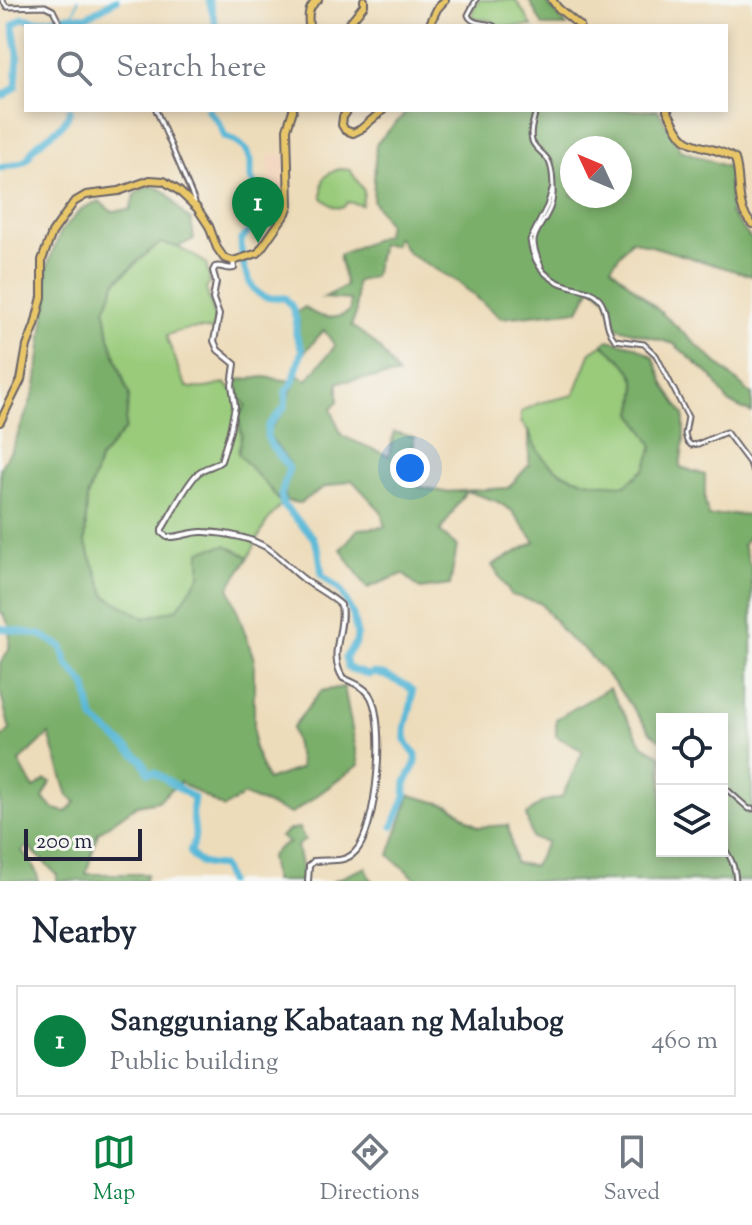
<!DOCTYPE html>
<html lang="en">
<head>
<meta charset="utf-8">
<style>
	:root { --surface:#fff; --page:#f6f6f7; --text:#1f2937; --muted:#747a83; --line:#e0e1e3; --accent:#0b8043 }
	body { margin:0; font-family:"Sorts Mill Goudy",serif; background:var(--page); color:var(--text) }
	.controls { position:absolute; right:24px; bottom:24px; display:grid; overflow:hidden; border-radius:0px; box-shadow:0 4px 12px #0003 }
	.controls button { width:72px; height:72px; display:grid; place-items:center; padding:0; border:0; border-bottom:2px solid var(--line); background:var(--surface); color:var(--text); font:40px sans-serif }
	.compass { position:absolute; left:560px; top:136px; width:72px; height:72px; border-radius:50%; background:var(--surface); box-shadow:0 4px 12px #0003; rotate:314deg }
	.scale { position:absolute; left:24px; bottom:20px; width:118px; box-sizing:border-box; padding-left:8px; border:4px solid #22223b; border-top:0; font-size:22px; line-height:28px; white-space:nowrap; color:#22223b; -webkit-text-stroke:6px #f6f6f2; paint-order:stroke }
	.you { position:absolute; left:410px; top:468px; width:28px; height:28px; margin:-20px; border:6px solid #fff; border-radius:50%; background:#1a73e8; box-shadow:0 0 0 12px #1a73e833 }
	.badge { display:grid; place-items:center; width:52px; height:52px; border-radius:50%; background:var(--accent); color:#fff; font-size:26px; font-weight:700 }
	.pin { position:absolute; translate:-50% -66px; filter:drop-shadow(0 2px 4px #0008) }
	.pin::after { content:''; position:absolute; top:42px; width:28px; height:24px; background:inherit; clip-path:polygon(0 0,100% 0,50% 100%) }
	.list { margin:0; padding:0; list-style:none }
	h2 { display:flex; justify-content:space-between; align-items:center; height:104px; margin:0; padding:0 32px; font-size:34px }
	h2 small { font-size:26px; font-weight:400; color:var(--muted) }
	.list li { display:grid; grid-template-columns:52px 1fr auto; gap:24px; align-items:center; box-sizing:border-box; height:112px; margin:0 16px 16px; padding:0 16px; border:2px solid var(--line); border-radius:0px }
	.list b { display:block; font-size:30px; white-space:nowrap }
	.list p { margin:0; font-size:26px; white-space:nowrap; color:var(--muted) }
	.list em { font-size:26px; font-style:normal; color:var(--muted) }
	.icon { flex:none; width:44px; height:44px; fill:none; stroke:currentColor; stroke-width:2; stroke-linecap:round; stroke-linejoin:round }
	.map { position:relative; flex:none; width:752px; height:881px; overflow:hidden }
	.search { position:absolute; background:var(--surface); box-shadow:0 4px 12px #0003; left:24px; right:24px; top:24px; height:88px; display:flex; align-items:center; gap:20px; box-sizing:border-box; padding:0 28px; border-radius:0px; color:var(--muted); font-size:30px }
	.sheet { height:232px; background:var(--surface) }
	nav { display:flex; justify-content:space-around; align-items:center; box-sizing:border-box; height:112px; border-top:2px solid var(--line); background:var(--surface); font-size:22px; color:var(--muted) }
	nav a { display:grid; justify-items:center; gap:4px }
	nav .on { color:var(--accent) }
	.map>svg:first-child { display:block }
	.built { fill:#f2d5bd }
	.green { fill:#99cb7a; stroke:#5e765a; stroke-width:2 }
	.forest { fill:#7aaf6a; stroke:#4e6852; stroke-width:2; fill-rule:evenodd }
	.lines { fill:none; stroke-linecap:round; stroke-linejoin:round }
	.stream { stroke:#59b8d7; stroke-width:2 }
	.river { stroke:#59b8d7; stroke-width:7 }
	.minor-casing { stroke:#696367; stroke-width:7 }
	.tertiary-casing { stroke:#696367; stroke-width:8 }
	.primary-casing { stroke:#696367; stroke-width:10 }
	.minor { stroke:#fff; stroke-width:3 }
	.tertiary { stroke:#fff; stroke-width:4 }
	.primary { stroke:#e9c769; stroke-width:6 }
</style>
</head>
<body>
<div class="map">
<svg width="752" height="881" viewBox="0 0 752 881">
	<rect width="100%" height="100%" fill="#f6f6f2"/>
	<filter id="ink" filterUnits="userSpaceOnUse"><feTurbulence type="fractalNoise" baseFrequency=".0125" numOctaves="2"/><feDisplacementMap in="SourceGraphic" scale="16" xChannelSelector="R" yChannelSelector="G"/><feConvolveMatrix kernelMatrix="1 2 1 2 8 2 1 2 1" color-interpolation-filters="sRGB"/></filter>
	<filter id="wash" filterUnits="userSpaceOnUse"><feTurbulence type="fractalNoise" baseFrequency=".006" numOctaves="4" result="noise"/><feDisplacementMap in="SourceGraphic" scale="32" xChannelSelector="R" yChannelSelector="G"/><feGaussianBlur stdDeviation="1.8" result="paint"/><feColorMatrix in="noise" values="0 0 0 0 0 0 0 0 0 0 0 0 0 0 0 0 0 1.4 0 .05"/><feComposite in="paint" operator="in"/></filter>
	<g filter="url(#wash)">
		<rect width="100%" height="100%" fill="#eddcba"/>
		<path class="built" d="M285,154L286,206H271L268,155Z"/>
		<path class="green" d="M479,0H516L532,26H497L490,20L477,19L472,16L474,7Z
			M339,169L350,170L364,191L362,205L348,202L342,208L334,207L322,198C322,179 321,176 339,169Z
			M161,243L178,247L206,263L210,282L206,289L215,318L213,330C196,327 184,329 167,335C167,344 171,347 174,355C179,369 178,373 187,387C201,390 212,388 224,383L240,396L246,405L238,417L242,435L239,453C252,472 269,484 281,504L266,523L249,557L226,545L201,576L177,609L145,618L106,596L85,542L87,498L100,459L125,429L129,395L109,337L105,310L116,282L148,252Z
			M603,344C631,368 642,374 633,413L654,446L645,469L625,485C593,485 555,479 536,449C529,438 531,432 521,422V412L539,403L574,395L591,352Z"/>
		<path class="forest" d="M529,0H544L567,26H543Z
			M408,110H658L680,150L730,168V213L752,240V276L631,240L611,267L752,395V413L728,402L713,378L674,344L615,327L607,299L592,285L579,310L501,318L459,283L409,254L398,238L396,239L395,245L381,244L374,276L356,282V314L351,326C376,341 382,351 398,375L338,382V401L331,409L342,436L389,456L394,432L414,437L412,485L444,492L508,488L529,465V430C542,476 582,484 625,485L645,469L653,446L633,413C643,374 630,368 603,344L608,340L635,346L653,357L665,386L684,415V440L680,467L705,475V502L709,517L729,514L752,515V530L743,545L752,570V881H418L389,855L410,795L451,806L478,827L508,825L515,863L534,866L547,842L532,838L526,815L542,802L562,797L583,751L556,736V719L609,688L643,745L662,756V851H722V719H662V741L651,733L615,684L584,649L569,639L540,603L511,595L492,565L535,542L512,511L496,501L466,491L440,532L457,546L450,585L420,589L403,574L367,588L341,549L358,529L385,527L381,511L352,480L323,488L300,503L286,501C281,488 293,477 290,464L269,435V430L287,408C286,394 295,388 298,375L307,380L335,346L324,330L304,353L298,334L299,321L296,313L305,307C318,319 336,321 350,311V300L323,298L346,286L339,255L385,235L388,224L373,201L376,144ZM572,148H620V196H572Z
			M149,186C153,187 158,187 162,190C175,197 176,212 191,220L194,239L178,247L161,243L148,252L116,281L105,310L109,337L129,395L125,429L100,459L87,498L85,542L106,596L145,618L177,609L200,576V551L226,545L249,557L229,587L254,659V748L267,780L301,768L292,728L321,691L344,687L359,765L291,814L244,795L224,808L180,782L158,801L137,805L98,833L86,874H147L145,881H57V875L28,846L22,851C29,859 38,871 38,881H0V739L10,730L0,691V663L9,650L10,626L0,610V468L13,447L36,387L46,304L48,264L61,231L83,208L99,201L111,211L130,210L135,194ZM49,734L68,796L76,802L66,812L54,809L43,798L51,782L45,780L34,789L19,762Z
			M264,377L292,381C285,390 281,395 283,407C278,413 269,421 266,428C262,441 280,459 288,468L282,482L281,504C269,484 252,472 238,453L242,435L238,417L246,405L235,393L236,384L239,380Z
			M299,828L305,840L297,846L304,881H274L270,857L279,847L289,843L280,837L289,830Z
			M366,867L369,876L373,881H333Z"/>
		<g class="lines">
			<path class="stream" d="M76,17L74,12L78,0"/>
			<path class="river" d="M209,0L216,26
				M0,94L3,96L16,87L18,55L13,25L23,18L37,21L70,16L86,17L116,0
				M208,110L219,123L225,137L236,141L245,149L251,160V179L257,189L264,207V215L241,240C241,258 246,290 265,297C271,299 279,298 285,298L292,307L296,319V334L302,350L293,382L286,391L285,407L268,426L267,436L271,445L289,468L281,495L283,505L313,537L319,552L322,575L341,591L353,615L357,635L356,642L345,658L348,668L368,675L374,673L386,676L409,687L412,690C415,717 392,731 416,755V762L406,782L405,797L393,826
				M0,168C8,166 18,166 26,160C30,157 30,153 33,149C45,135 66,129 70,110
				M0,628L41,635L62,647L67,664L86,686L93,719L142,760L149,773L154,772L194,798C193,804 192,812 193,818C195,832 197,838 190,851C195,865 209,865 222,866L228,881"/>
		</g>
	</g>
	<g filter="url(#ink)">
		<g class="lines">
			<g class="minor-casing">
				<path id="minor" d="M2,0L7,7L45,6L53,10L61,26
					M476,0L468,15C472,25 485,22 494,26
					M156,110L195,202
					M536,110C534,120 529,131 532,141C535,149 544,153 548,160C553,168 553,181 553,190C555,213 534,228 534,242C534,250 538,259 541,266
					M553,186L547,206L530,240C533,264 546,280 569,286C580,289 591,290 599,298C609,309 603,326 615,340L644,344L656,355L688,417L685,434L687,441L691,445L698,444L726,432L750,464L752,470
					M722,785L749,809H752
					M722,845C731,857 735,866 736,881"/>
			</g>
			<g class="tertiary-casing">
				<path id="tertiary" d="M233,261L234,268C227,270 222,265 215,267L213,271L216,282L213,299L219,315L214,341L218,350L235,364L232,385L235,406L230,431L221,461C214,467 204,467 198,473C185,486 172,513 162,529V533L167,537C180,538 191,531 204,532C224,533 248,537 266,547C280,556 291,570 305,580C316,588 330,595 341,605C346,631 327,653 343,678C352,682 363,686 369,694C387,719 377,831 355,852C344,864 328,859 314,861L309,866L308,881"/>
			</g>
			<g class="primary-casing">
				<path id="primary" d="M552,0L558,8L580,26
					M309,26C308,14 308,7 318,0
					M347,26L364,5V0
					M429,26L437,9L445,0
					M348,110L343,117L342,125L345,130L353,133L361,129L383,110
					M667,110C672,119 677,132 685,139C697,149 719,147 735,159C742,180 734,206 752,224
					M0,422L21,380L27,346L35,325L42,297V260L52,233L74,202L86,195L119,191L150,180L164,181L179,191L197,208L209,226L217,248L224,258L233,261L258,253L286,213L289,205L287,129L293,110"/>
			</g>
			<use href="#minor" class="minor"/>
			<use href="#tertiary" class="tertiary"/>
			<use href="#primary" class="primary"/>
		</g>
	</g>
</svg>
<div class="controls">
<button><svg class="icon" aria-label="locate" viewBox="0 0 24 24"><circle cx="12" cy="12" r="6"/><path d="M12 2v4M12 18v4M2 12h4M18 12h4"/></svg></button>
<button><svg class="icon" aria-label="layers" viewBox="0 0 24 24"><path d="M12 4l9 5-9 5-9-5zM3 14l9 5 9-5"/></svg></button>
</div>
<svg class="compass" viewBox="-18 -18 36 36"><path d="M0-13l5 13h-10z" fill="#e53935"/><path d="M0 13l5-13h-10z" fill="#747a83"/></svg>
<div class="scale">200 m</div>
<div class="you"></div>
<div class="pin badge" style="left:258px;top:243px">1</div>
<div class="search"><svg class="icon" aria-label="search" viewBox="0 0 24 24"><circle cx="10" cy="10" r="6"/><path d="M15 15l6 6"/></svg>Search here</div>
</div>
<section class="sheet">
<h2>Nearby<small></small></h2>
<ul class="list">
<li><span class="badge">1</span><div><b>Sangguniang Kabataan ng Malubog</b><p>Public building</p></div><em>460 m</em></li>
</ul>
</section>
<nav>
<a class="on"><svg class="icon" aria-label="map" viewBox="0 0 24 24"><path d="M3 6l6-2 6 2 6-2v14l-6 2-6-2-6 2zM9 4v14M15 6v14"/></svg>Map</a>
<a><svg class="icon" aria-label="directions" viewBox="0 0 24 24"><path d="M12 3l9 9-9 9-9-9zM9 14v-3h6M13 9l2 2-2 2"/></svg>Directions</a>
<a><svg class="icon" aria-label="saved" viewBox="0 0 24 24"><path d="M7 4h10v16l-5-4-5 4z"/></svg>Saved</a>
</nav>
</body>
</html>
